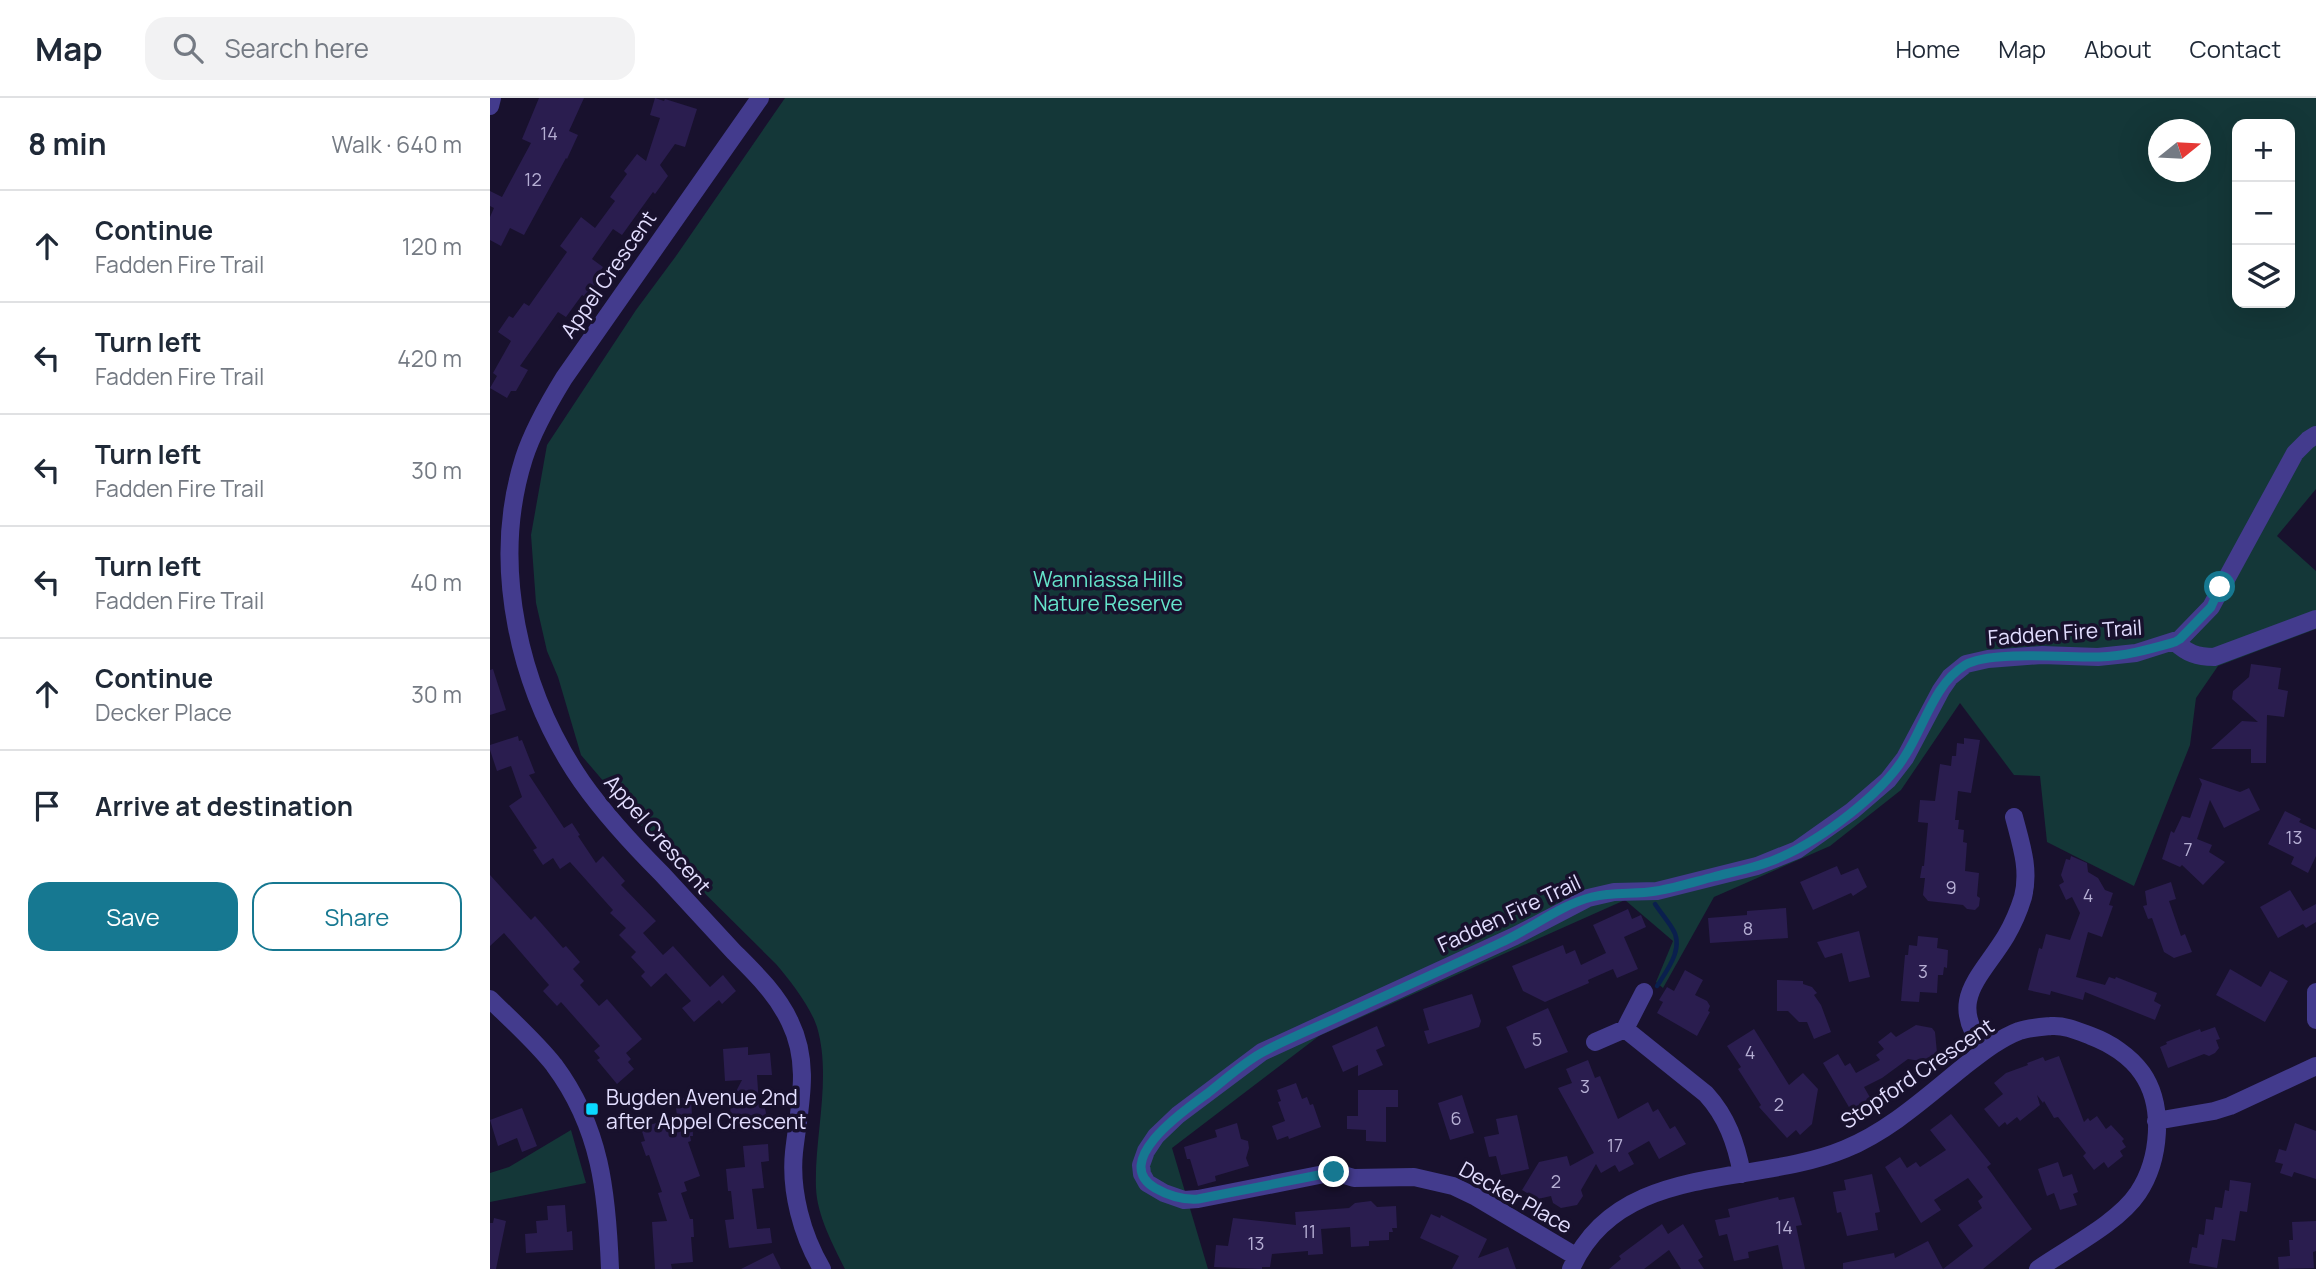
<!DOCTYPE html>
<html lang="en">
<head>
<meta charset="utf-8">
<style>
	:root { --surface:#fff; --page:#f2f2f3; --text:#1f2937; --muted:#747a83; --line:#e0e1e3; --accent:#167891 }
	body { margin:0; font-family:Manrope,sans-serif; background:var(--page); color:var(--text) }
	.controls { position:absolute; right:21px; top:21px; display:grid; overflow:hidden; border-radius:14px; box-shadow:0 7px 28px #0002 }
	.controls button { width:63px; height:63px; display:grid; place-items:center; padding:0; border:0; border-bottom:2px solid var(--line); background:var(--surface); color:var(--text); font:35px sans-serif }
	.compass { position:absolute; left:1658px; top:21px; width:63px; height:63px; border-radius:50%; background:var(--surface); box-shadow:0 7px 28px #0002; rotate:72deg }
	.stop { position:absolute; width:21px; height:21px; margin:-16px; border:5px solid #167891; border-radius:50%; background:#fff }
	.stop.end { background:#167891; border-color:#fff; box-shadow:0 2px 7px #0008 }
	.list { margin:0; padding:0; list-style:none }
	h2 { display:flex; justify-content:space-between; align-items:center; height:91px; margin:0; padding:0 28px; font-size:30px }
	h2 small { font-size:23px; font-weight:400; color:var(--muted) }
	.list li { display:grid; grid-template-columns:46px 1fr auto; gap:21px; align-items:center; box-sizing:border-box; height:112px; padding:0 28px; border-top:2px solid var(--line) }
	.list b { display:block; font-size:26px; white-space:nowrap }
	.list p { margin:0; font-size:23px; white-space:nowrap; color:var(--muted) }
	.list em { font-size:23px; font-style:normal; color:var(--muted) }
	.actions { display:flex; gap:14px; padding:21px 28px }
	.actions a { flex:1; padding:16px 0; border:2px solid var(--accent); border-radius:21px; text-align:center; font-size:24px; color:var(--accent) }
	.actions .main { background:var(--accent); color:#fff }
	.icon { flex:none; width:38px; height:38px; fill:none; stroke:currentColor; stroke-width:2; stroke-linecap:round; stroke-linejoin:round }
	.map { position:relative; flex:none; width:1826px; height:1171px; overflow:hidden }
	header { display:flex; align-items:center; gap:42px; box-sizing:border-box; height:98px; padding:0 35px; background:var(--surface); border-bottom:2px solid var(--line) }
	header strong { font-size:33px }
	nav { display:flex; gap:38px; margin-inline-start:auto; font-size:24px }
	.search { width:490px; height:63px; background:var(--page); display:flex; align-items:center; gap:18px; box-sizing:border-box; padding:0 24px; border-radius:21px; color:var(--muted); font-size:26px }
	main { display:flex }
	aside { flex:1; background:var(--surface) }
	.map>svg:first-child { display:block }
	.green { fill:#143738; fill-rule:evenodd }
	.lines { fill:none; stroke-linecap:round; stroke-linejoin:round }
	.stream { stroke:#0a1f4e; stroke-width:4.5 }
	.building { fill:#2a1d4f }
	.minor { stroke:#433b8d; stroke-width:18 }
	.route { stroke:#167891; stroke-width:9 }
	.poi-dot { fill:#0ad9ff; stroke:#18112d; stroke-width:2.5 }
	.labels { text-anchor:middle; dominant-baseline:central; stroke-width:7; stroke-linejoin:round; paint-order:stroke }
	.number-label { font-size:18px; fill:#b5aed3 }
	.street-label { font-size:21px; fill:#e3deff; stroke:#18112d }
	.park-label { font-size:21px; fill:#65e4cb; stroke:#18112d }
	.poi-label { font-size:21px; fill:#e3deff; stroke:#18112d; text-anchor:start }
</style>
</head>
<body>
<header>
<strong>Map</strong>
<div class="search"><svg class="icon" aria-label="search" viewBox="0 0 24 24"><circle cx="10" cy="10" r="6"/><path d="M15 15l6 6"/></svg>Search here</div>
<nav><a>Home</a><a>Map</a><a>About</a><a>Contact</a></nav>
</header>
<main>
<aside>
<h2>8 min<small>Walk · 640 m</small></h2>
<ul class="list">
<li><svg class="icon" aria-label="ahead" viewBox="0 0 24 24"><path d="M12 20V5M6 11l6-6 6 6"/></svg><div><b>Continue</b><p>Fadden Fire Trail</p></div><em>120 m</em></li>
<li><svg class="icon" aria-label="left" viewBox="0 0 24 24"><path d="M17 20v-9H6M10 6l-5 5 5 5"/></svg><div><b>Turn left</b><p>Fadden Fire Trail</p></div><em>420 m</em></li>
<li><svg class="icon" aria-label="left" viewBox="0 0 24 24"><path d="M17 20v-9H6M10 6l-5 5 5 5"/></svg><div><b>Turn left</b><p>Fadden Fire Trail</p></div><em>30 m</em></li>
<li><svg class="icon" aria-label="left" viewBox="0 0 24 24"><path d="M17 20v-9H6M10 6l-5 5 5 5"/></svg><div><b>Turn left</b><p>Fadden Fire Trail</p></div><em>40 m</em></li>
<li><svg class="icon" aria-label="ahead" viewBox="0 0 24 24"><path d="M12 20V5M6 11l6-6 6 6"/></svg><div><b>Continue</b><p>Decker Place</p></div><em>30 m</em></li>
<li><svg class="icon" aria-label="arrive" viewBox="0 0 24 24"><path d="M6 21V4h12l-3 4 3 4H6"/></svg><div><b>Arrive at destination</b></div></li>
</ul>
<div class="actions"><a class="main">Save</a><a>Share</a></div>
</aside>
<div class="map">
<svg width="1826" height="1171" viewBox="0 0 1826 1171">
	<rect width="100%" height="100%" fill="#18112d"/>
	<path class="green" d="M295,0H1826V391L1787,438L1826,473V531L1728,568L1706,600L1700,647L1644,788L1557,744L1550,678L1524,677L1470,605L1411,692L1340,748L1224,799L1173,890L1166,884L1183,843L1135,802L829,938L682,1050L718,1171H355C343,1147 327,1117 326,1090C324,1039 342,980 327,929C321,910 300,882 286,866L180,761L91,657L68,579L57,553L46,505L41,437L57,347L146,212L186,158ZM1747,26H1800V205H1747ZM1668,32H1710V74H1668Z
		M81,1032L96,1085L0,1104V1075L19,1069Z"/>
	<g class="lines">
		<path class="stream" d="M1165,806C1171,815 1177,822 1182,830C1195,849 1178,871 1167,888"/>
	</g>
	<path class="building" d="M49,0H94L79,33L88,37L77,61L76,60L34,137L20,130L11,148L0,142V119L4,110L0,108V93L12,99L41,45L32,41Z
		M165,0L174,3L175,1L207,11L195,49L185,46L170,67L178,78L165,96L163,94L132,137L123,131L102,161L113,169L103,184L106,186L97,200L92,197L76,219L68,214L30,268L38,272L26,293H21L17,300L0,290L7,278L3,275L21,243L8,234L19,218L23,220L34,205L39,208L77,154L70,148L91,119L105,130L125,103L120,99L137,76L134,73L147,56L156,63L170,20L160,17Z
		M1761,566L1791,570L1788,591L1798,593L1794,619L1777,617L1776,665H1761V651H1721L1752,623L1768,624L1742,601L1743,593L1759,579Z
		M3,571L16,612L0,617V572Z
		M28,638L29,643L32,642L45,675L39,677L74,730L82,725L90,737L88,738L106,765L113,758L135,783L131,787L166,823L153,835L173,857L183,848L220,889L233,877L246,893L232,906L229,902L204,924L192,910L201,903L176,875L161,889L151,878L155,874L141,859L146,854L129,837L136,830L120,815L123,812L80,764L70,771L63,760L53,767L43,752L47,750L19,708L32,699L21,668L7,673L0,652V647Z
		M1474,640L1490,642L1481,695L1468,693L1465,722H1469L1468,731L1474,732L1473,744L1477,745L1475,773L1489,775L1487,798L1490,800L1489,808L1485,812L1477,811L1473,807L1438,803L1433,797L1435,780H1430L1432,768H1434L1438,725L1428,724L1430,702L1445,703L1450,666L1461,668L1462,658H1466L1467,645L1474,646Z
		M1709,680L1750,694L1759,690L1770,712L1734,730L1720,702L1707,741L1722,747L1719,754L1735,764L1713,787L1692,767L1690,769L1672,761L1681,733L1684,735L1692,718L1700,720L1712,686Z
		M1795,713L1811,721L1809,724L1826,732V758L1818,775L1801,766L1804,759L1778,746Z
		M1581,758L1597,765L1598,774L1608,780L1615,792L1623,795L1619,807L1623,808L1612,839L1598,834L1586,879L1615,887L1619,879L1625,881L1626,879L1667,895L1664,903L1671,907L1665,922L1595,894L1593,902L1561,893L1560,897L1538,892L1549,850L1552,851L1556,836L1580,842L1590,815L1582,799L1576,802L1569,787L1574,784L1571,777L1576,761L1580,762Z
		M1347,768L1351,777L1368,770L1377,789L1363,798L1361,795L1323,812L1310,784Z
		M0,777L41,822L45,818L73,850L76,848L90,864L83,871L94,883L90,887L109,908L117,901L152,941L136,955L141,961L138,964L144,971L127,986L107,962L110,960L104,953L110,948L71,904L67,908L53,893L59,887L14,835L0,848Z
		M1681,784L1686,801L1679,803L1691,838L1695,836L1702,854L1684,860L1674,854L1662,820L1658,821L1653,808L1657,807L1655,793Z
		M1800,792L1813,813L1826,806V824L1816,830L1813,826L1788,840L1770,809Z
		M1296,810L1298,840L1220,845L1218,820L1257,817V813Z
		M1138,811L1142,821L1151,817L1156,829L1134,839L1148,871L1127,880L1123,871L1098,882L1099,885L1055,904L1033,893L1022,868L1073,847L1076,856L1085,852L1091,867L1116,855L1103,827Z
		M1369,833L1380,879L1359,884L1352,855L1335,860L1327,844Z
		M1428,838L1448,840L1447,850L1458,852L1457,870L1454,869L1453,877H1448L1447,895L1430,894L1429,904L1411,903L1415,857H1418L1419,847L1427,848Z
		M1740,871L1771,889L1780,873L1798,883L1775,924L1726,897Z
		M1195,872L1213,882L1205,897L1217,903L1220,908L1218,913L1220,914L1207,938L1167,915L1173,904L1169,902L1177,889L1184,893Z
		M1287,882L1313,883V886L1322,889L1327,895L1324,897L1331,907L1341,934L1324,941L1317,924H1309L1298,913H1287Z
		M982,896L991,923L989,929L938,946L934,933L939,932L933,911Z
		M1058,910L1078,954L1035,971L1016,929Z
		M1426,927L1442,930L1445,934L1447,955L1436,964L1418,961L1392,980L1374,989L1382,1003L1363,1016L1333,965L1348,956L1355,968L1360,965L1366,975L1390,962L1386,957L1394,951L1388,944L1401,934L1406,939Z
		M887,928L895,948L886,952L893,967L868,978V967L853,974L842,948Z
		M1725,929L1730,941L1726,942L1729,950L1725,955L1719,958L1714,956L1678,970L1670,949L1677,946L1676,944L1710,931L1711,934Z
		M1264,931L1299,987L1313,975L1328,991L1322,1026L1310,1037L1306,1032L1297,1040L1269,1009L1271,1007L1248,971L1251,969L1237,948Z
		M258,949V957L280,955L282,977H267L269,1007L274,1006L276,1015L274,1024L242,1030L240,1017L241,1003L252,982L235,983L233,951Z
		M1569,958L1594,1024L1598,1020L1600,1023L1607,1018L1616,1031L1621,1027L1634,1041L1632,1043L1636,1049L1630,1053L1633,1058L1618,1070L1614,1064L1604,1072L1593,1058L1596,1055L1568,1019L1564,1020L1554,1003L1553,1005L1547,997L1550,1007L1530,1023L1527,1019L1517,1027L1515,1024L1509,1029L1494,1011L1513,996L1504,985L1516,975L1538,967L1537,965L1553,959L1555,963Z
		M1098,962L1105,980L1110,978L1128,1021L1158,1004L1163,1014L1168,1011L1180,1031L1185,1028L1196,1046L1169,1061L1159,1043L1138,1055L1144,1066L1129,1074L1125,1067L1111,1075L1106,1066L1091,1092L1093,1098L1087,1107L1071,1110L1063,1105L1061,1098L1048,1101L1032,1092L1049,1064L1077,1058L1080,1068L1104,1055L1068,990L1082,985L1076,971Z
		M806,985L812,1001L817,999L820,1007L823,1006L831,1029L799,1041L798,1038L787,1042L782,1028L795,1023L788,1004L791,1003L787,992Z
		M868,992H908V1009H896V1044L876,1043V1032L857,1031V1018H868Z
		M972,997L984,1035L960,1042L948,1005Z
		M201,999L203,1038H200L201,1043L198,1044L210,1078L194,1084L197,1093L191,1095L200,1121H203L204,1139H201L203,1164L181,1166L182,1171H165L162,1124L177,1123L168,1095L172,1094L159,1057L156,1058L151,1044L155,1043L151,1030L187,1018L185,1001Z
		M32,1010L47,1048L32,1054L27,1040L8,1048L0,1022Z
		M1461,1016L1501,1066L1497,1069L1542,1131L1493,1171H1353V1165L1404,1155L1405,1160L1438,1143L1453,1171L1483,1148L1468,1127L1492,1110L1488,1103L1493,1099L1478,1080L1444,1102L1451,1112L1431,1125L1395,1069L1410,1059L1417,1070L1426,1064L1430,1069L1456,1052L1440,1032Z
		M1027,1017L1039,1071L1011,1077L1006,1058L999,1059L994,1039L1009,1036L1006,1021Z
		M747,1025L751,1041L758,1043L759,1050L756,1060L759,1068L725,1078L726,1083L708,1088L700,1061H697L694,1049L727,1039L725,1032Z
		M1805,1025L1826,1033V1081L1804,1074L1802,1079L1790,1075L1793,1066L1785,1064L1789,1051L1796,1053Z
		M278,1046L279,1063L271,1064L274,1090L262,1091L267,1131L280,1130L282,1145L239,1150L235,1122L244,1121L241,1093H238L236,1071L255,1069L253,1048Z
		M1568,1064L1573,1079L1582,1076L1588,1094L1583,1096L1587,1107L1570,1112L1564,1095L1557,1098L1548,1071Z
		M1382,1076L1390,1114L1385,1115L1388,1132L1357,1138L1351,1114L1347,1115L1343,1094L1356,1092L1354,1082Z
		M1740,1082L1761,1085L1757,1114L1750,1113L1745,1143L1732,1141L1727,1170L1699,1165L1702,1149L1707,1150L1709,1136L1714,1137L1716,1121L1723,1122L1725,1109L1732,1110L1735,1092L1739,1093Z
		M1288,1099L1289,1102L1304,1099L1312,1127L1306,1128L1315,1171H1293L1288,1147L1258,1154L1259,1160L1244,1163L1237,1136L1229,1138L1225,1122L1240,1119L1238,1111Z
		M881,1103L887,1109L906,1108L907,1130H902L903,1134H899V1142L879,1143V1148L861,1149L860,1129L831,1131L833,1156L818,1157V1153L782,1156L780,1169H772V1171L724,1169L726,1147L738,1148L743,1120L806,1127L805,1114L859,1110L865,1105Z
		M75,1107L77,1134L82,1133L83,1152L36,1155L35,1136L47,1135L46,1123L58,1122L57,1108Z
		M941,1116L950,1120L951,1117L997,1141L988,1160L1018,1149L1026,1171H962L969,1158L930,1140Z
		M4,1120L16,1123L6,1171H0V1125H3Z
		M1826,1123V1153L1823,1154L1824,1170L1789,1171L1788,1159L1800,1158L1799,1142H1803L1802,1124Z
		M1172,1126L1178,1136L1193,1126L1213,1159L1208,1162L1214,1171H1191L1179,1152L1154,1171H1119L1131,1161L1129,1158Z
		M283,1155L291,1171H251Z"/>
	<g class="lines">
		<path class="minor" d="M270,0L74,280C58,306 43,332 34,360C0,467 29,593 92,684C116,718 143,747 172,776C196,802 220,828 244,854C265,875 287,896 300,924C321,967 309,1009 304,1054C300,1093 312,1137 332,1171
			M0,8L2,0
			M1685,544C1697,555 1707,559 1724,559L1826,521
			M1826,894V922
			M0,901C22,923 45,943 64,967C111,1030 117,1095 120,1171
			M1135,931L1154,894
			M1105,944L1135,931L1216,996C1237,1019 1246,1045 1252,1076
			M1495,952C1456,902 1490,881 1516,838C1523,826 1529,812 1533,799C1540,771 1531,746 1524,719
			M1666,1023L1724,1013L1740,1008L1826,968
			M1087,1159L986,1099L963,1088L924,1079L864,1080L844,1074L708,1101L694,1102L674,1095L657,1085L652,1076L651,1067L656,1053L666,1038L688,1017L772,954L1025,838L1098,800L1124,794L1167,793L1267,768L1307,752L1362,713L1398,682L1415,660L1451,592L1460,579L1476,566L1498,561L1552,557L1608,559L1646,555L1690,541L1721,509L1805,355L1818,342L1826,337
			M1081,1171C1128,1063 1264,1089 1355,1051C1399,1033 1435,1000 1472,970C1489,957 1508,941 1529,933C1538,930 1551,929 1561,928C1575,927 1588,933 1601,938C1620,945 1640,958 1652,975C1675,1008 1670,1062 1648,1095C1628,1125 1578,1150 1548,1171"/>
	</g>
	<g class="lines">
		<path class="route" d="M844,1074L708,1101C692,1102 679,1098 665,1090C620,1063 696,1011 718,995C736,981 755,963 775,953C801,939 830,928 857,915C908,892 959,869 1010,845C1041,831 1070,807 1102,799C1124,793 1145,797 1166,793C1185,790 1204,784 1223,779C1246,773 1270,769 1291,759C1332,741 1392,696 1415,658C1434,629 1444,586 1475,567C1500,552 1578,560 1609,559C1636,558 1660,551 1685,544L1690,541L1721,509L1730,489"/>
	</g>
	<rect class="poi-dot" x="95" y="1004" width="14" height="14" rx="3.5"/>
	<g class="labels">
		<g class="number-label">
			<text x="59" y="35">14</text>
			<text x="43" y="81">12</text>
			<text x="1804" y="739">13</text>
			<text x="1698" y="751">7</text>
			<text x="1461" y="789">9</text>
			<text x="1598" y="797">4</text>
			<text x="1258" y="830">8</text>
			<text x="1433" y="873">3</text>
			<text x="1047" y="941">5</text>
			<text x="1260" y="954">4</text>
			<text x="1095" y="988">3</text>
			<text x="1289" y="1006">2</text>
			<text x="966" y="1020">6</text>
			<text x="1125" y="1047">17</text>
			<text x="1066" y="1083">2</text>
			<text x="1294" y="1129">14</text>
			<text x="819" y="1133">11</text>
			<text x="766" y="1145">13</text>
		</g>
		<g class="street-label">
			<text transform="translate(118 176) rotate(-55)">Appel Crescent</text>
			<text transform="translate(1575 534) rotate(-4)">Fadden Fire Trail</text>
			<text transform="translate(168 736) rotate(49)">Appel Crescent</text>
			<text transform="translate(1019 815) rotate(-25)">Fadden Fire Trail</text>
			<text transform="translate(1427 975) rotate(-34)">Stopford Crescent</text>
			<text transform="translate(1026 1099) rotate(29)">Decker Place</text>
		</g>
		<g class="park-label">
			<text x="618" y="481">Wanniassa Hills<tspan x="618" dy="24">Nature Reserve</tspan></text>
		</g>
		<g class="poi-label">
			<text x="116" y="999">Bugden Avenue 2nd<tspan x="116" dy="24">after Appel Crescent</tspan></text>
		</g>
	</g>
</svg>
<div class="controls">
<button>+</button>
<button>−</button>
<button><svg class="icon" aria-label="layers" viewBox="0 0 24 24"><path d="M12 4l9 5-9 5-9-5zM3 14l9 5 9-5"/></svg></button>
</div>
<svg class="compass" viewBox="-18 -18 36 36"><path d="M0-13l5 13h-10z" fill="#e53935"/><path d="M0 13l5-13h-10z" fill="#747a83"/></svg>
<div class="stop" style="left:1730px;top:489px"></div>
<div class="stop end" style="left:844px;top:1074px"></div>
</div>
</main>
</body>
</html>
